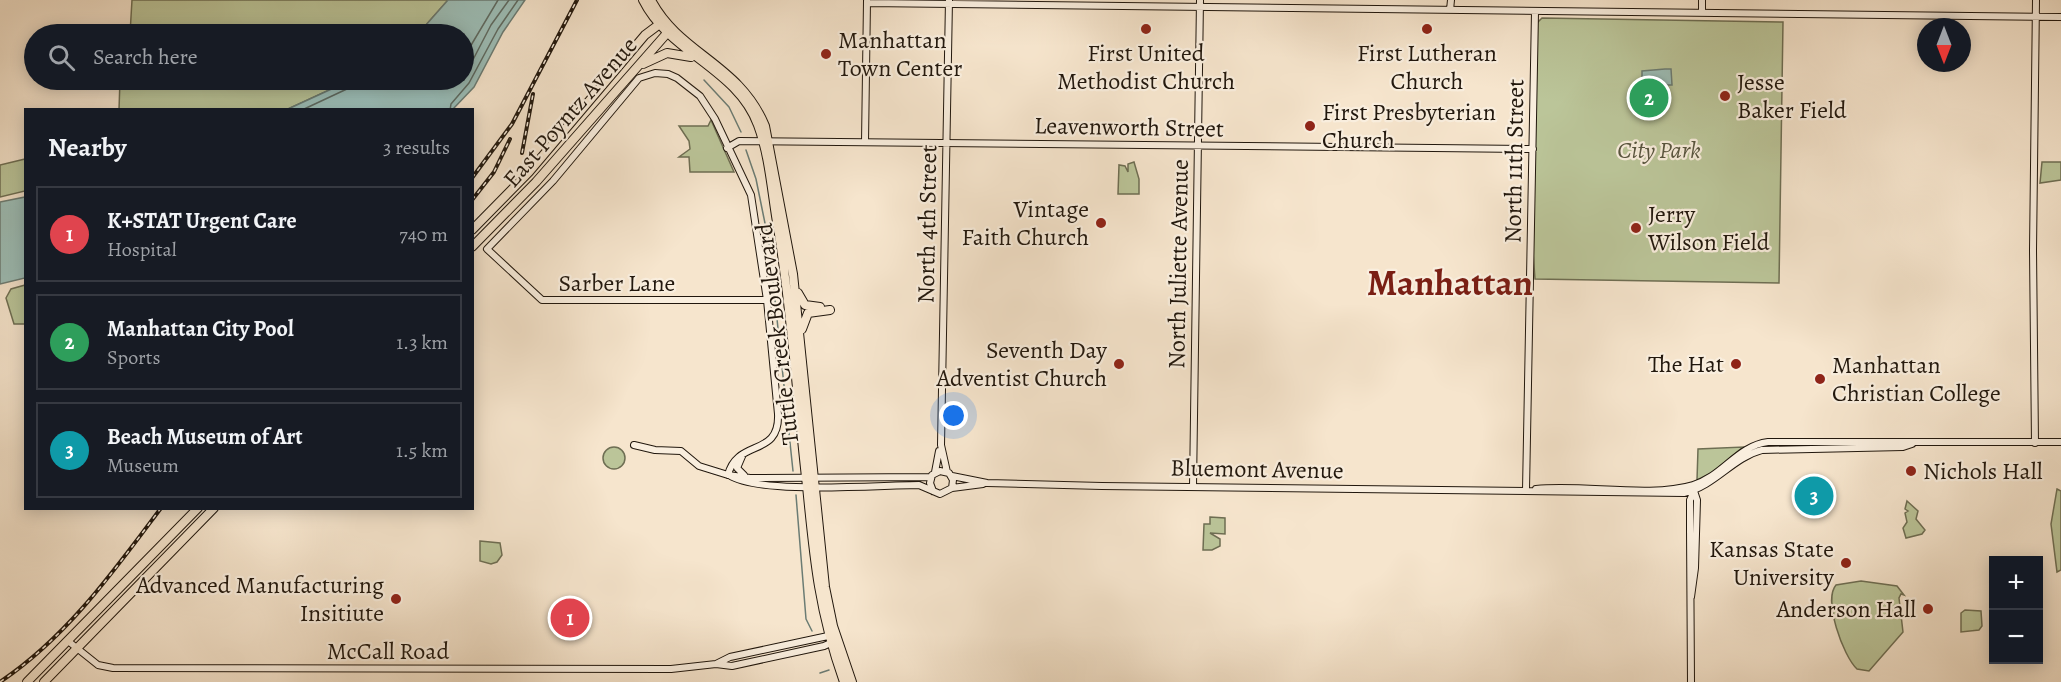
<!DOCTYPE html>
<html lang="en">
<head>
<meta charset="utf-8">
<style>
	:root { --surface:#171b24; --page:#242831; --text:#f1f3f6; --muted:#9ea1a6; --line:#363941; --accent:#b45309 }
	body { margin:0; font-family:Alegreya,serif; background:var(--page); color:var(--text) }
	.controls { position:absolute; right:18px; bottom:18px; display:grid; overflow:hidden; border-radius:0px; box-shadow:0 3px 15px #0003 }
	.controls button { width:54px; height:54px; display:grid; place-items:center; padding:0; border:0; border-bottom:2px solid var(--line); background:var(--surface); color:var(--text); font:30px sans-serif }
	.compass { position:absolute; left:1917px; top:18px; width:54px; height:54px; border-radius:50%; background:var(--surface); box-shadow:0 3px 15px #0003; rotate:180deg }
	.you { position:absolute; left:954px; top:416px; width:21px; height:21px; margin:-15px; border:4px solid #fff; border-radius:50%; background:#1a73e8; box-shadow:0 0 0 9px #1a73e833 }
	.badge { display:grid; place-items:center; width:39px; height:39px; border-radius:50%; background:var(--accent); color:#fff; font-size:20px; font-weight:700 }
	.pin { position:absolute; translate:-50% -50%; border:3px solid #fff; box-shadow:0 2px 6px #0006 }
	.list { margin:0; padding:0; list-style:none }
	h2 { display:flex; justify-content:space-between; align-items:center; height:78px; margin:0; padding:0 24px; font-size:26px }
	h2 small { font-size:20px; font-weight:400; color:var(--muted) }
	.list li { display:grid; grid-template-columns:39px 1fr auto; gap:18px; align-items:center; box-sizing:border-box; height:96px; margin:0 12px 12px; padding:0 12px; border:2px solid var(--line); border-radius:0px }
	.list b { display:block; font-size:22px; white-space:nowrap }
	.list p { margin:0; font-size:20px; white-space:nowrap; color:var(--muted) }
	.list em { font-size:20px; font-style:normal; color:var(--muted) }
	.icon { flex:none; width:33px; height:33px; fill:none; stroke:currentColor; stroke-width:2; stroke-linecap:round; stroke-linejoin:round }
	.map { position:relative; flex:none; width:2061px; height:682px; overflow:hidden }
	.search { position:absolute; background:var(--surface); box-shadow:0 3px 15px #0003; left:24px; top:24px; width:450px; height:66px; display:flex; align-items:center; gap:15px; box-sizing:border-box; padding:0 21px; border-radius:33px; color:var(--muted); font-size:22px }
	.panel { position:absolute; background:var(--surface); box-shadow:0 3px 15px #0003; left:24px; top:108px; width:450px; height:402px; border-radius:0px }
	.map>svg:first-child { display:block }
	.green { fill:#bbc599; stroke:#6e6e53; stroke-width:1.5 }
	.water { fill:#9dbfb8; stroke:#6b7c74; stroke-width:1.5 }
	.lines { fill:none; stroke-linecap:round; stroke-linejoin:round }
	.shore { stroke:#5f6b62; stroke-width:1.5 }
	.stream { stroke:#6b7c74; stroke-width:1.5 }
	.secondary-casing { stroke:#21170d; stroke-width:8 }
	.highway-casing { stroke:#21170d; stroke-width:10 }
	.secondary { stroke:#f9eede; stroke-width:6 }
	.highway { stroke:#f6e5cd; stroke-width:8 }
	.rail-casing { stroke:#21170d; stroke-width:4 }
	.rail { stroke:#f9eede; stroke-width:1.5; stroke-dasharray:4.5; stroke-linecap:butt }
	.poi-dot { fill:#8f2418; stroke:#f9eede; stroke-width:2 }
	.labels { text-anchor:middle; dominant-baseline:central; stroke-width:4.5; stroke-linejoin:round; paint-order:stroke }
	.poi-label { font-size:24px; fill:#21170d; stroke:#f9eede; text-anchor:start }
	.street-label { font-size:24px; fill:#21170d; stroke:#f9eede }
	.park-label { font-size:24px; font-style:italic; fill:#57543e; stroke:#f9eede }
	.town-label { font-size:36px; font-weight:bold; fill:#7a1f14; stroke:#f9eede }
</style>
</head>
<body>
<div class="map">
<svg width="2061" height="682" viewBox="0 0 2061 682">
	<rect width="100%" height="100%" fill="#f6e5cd"/>
	<filter id="stains"><feTurbulence type="fractalNoise" baseFrequency=".00333" numOctaves="4"/><feColorMatrix values="0 0 0 0 .2 0 0 0 0 .09 0 0 0 0 .02 0 0 0 .5 -.17"/></filter>
	<radialGradient id="worn" r=".72"><stop offset=".6" stop-color="#630" stop-opacity="0"/><stop offset="1" stop-color="#630" stop-opacity=".3"/></radialGradient>
	<path class="green" d="M132,0H448L418,34H130Z
		M1542,18L1783,22L1779,283L1535,279L1533,252L1537,23Z
		M120,80H351L288,109L119,110Z
		M711,120L734,172H690L689,157H679L690,149L689,141L679,126H708Z
		M25,159V191L0,197V165Z
		M1134,162L1139,179V194H1118L1119,165L1125,166L1128,172V164Z
		M2042,162H2061V180L2040,183Z
		M25,285V324H14L6,298L11,289Z
		M603 458a11 11 0 1 1 22 0a11 11 0 1 1-22 0Z
		M1743,447L1713,472L1697,480L1698,449Z
		M2057,489L2061,491V570L2057,572L2051,524Z
		M1907,501L1918,511L1916,519L1925,530L1922,534L1906,538L1903,528L1907,522L1905,513L1908,511L1905,509Z
		M1210,517L1225,518V534L1210,533L1220,539V546L1212,550H1203L1204,524H1210Z
		M480,541L500,543L502,555L497,562L491,564L480,561Z
		M1861,581L1897,586L1904,595L1901,594L1899,598L1903,632L1869,671L1857,669C1843,656 1823,600 1836,585Z
		M1965,610L1981,611L1982,626L1979,630L1961,632V613Z"/>
	<path class="water" d="M448,0H525L503,32L474,87L453,109H288L351,80H464V34H418Z
		M1665,69H1671L1672,85H1642V71Z
		M25,197V278L0,284V202Z"/>
	<g class="lines">
		<path class="shore" d="M464,57L498,0
			M464,77L491,25L509,0
			M302,110L349,88L352,80
			M450,110L451,104L469,83L498,29L518,0"/>
		<path class="stream" d="M704,80L729,107L741,132
			M746,150L756,179L769,243L793,471
			M796,495L806,619L812,631
			M820,673L829,670"/>
		<g class="secondary-casing">
			<path id="secondary" d="M867,3L2061,17
				M1450,10L1451,0
				M1702,13V0
				M865,142L867,1
				M727,148L739,141L1533,149
				M2035,443L2033,250L2036,0
				M634,445L655,450L681,451L699,466L728,475L750,478L931,477
				M743,454L737,468L744,475
				M935,472L939,451
				M947,472L941,445L949,0
				M728,475C737,438 780,458 778,414L767,300L751,195L715,119L700,96L677,78L668,74L655,73L639,78L553,181L487,249L542,300H767
				M729,475C759,495 878,485 919,485L940,494L952,488L953,480L949,473L940,471L932,475L930,483L933,491
				M952,476L987,483L1102,486L1684,493C1715,486 1732,458 1762,450L1903,447L1912,444
				M1193,486L1200,0
				M952,488L983,484
				M1536,489C1583,484 1650,498 1693,485C1723,476 1737,446 1768,442H2061
				M1526,490L1535,12
				M1691,597L1695,568L1697,500L1694,491
				M68,641L98,665L113,668L671,669L716,664L732,666L824,646L835,641
				M716,664L730,657L828,636L834,638
				M1691,682L1690,529V500L1694,491"/>
		</g>
		<g class="highway-casing">
			<path id="highway" d="M643,0C670,54 737,68 758,125C770,157 772,195 778,228C792,313 797,400 807,486C814,558 819,612 844,682
				M651,0C680,55 739,63 765,126L793,274L825,587L833,626L852,682
				M643,64L667,53L691,57
				M472,230L529,172L645,35L661,23
				M472,247L536,182L668,32
				M798,293L805,305L820,307
				M802,329L808,313L830,310
				M27,682L198,508
				M44,682L214,508"/>
		</g>
		<use href="#secondary" class="secondary"/>
		<use href="#highway" class="highway"/>
		<g class="rail-casing">
			<path id="rail" d="M522,153L533,94
				M472,178L512,124L577,0
				M472,200L494,172L510,139
				M0,682C67,637 113,572 161,508"/>
		</g>
		<use href="#rail" class="rail"/>
	</g>
	<g class="poi-dot">
		<circle cx="1146" cy="29" r="6"/>
		<circle cx="1427" cy="29" r="6"/>
		<circle cx="826" cy="54" r="6"/>
		<circle cx="1725" cy="96" r="6"/>
		<circle cx="1310" cy="126" r="6"/>
		<circle cx="1101" cy="223" r="6"/>
		<circle cx="1636" cy="228" r="6"/>
		<circle cx="1119" cy="364" r="6"/>
		<circle cx="1736" cy="364" r="6"/>
		<circle cx="1820" cy="379" r="6"/>
		<circle cx="1911" cy="471" r="6"/>
		<circle cx="1846" cy="563" r="6"/>
		<circle cx="396" cy="599" r="6"/>
		<circle cx="1928" cy="609" r="6"/>
	</g>
	<g class="labels">
		<g class="poi-label">
			<text x="838" y="40">Manhattan<tspan x="838" dy="28">Town Center</tspan></text>
			<text x="1146" y="53" text-anchor="middle">First United<tspan x="1146" dy="28">Methodist Church</tspan></text>
			<text x="1427" y="53" text-anchor="middle">First Lutheran<tspan x="1427" dy="28">Church</tspan></text>
			<text x="1737" y="82">Jesse<tspan x="1737" dy="28">Baker Field</tspan></text>
			<text x="1322" y="112">First Presbyterian<tspan x="1322" dy="28">Church</tspan></text>
			<text x="1089" y="209" text-anchor="end">Vintage<tspan x="1089" dy="28">Faith Church</tspan></text>
			<text x="1648" y="214">Jerry<tspan x="1648" dy="28">Wilson Field</tspan></text>
			<text x="1107" y="350" text-anchor="end">Seventh Day<tspan x="1107" dy="28">Adventist Church</tspan></text>
			<text x="1724" y="364" text-anchor="end">The Hat</text>
			<text x="1832" y="365">Manhattan<tspan x="1832" dy="28">Christian College</tspan></text>
			<text x="1923" y="471">Nichols Hall</text>
			<text x="1834" y="549" text-anchor="end">Kansas State<tspan x="1834" dy="28">University</tspan></text>
			<text x="384" y="585" text-anchor="end">Advanced Manufacturing<tspan x="384" dy="28">Insitiute</tspan></text>
			<text x="1916" y="609" text-anchor="end">Anderson Hall</text>
		</g>
		<g class="street-label">
			<text transform="translate(570 112) rotate(-49)">East Poyntz Avenue</text>
			<text transform="translate(1129 127) rotate(1)">Leavenworth Street</text>
			<text transform="translate(1514 161) rotate(-89)">North 11th Street</text>
			<text transform="translate(927 224) rotate(-89)">North 4th Street</text>
			<text transform="translate(1178 264) rotate(-89)">North Juliette Avenue</text>
			<text x="617" y="283">Sarber Lane</text>
			<text transform="translate(777 334) rotate(-97)">Tuttle Creek Boulevard</text>
			<text transform="translate(1257 469) rotate(1)">Bluemont Avenue</text>
			<text x="388" y="651">McCall Road</text>
		</g>
		<g class="park-label">
			<text x="1659" y="150">City Park</text>
		</g>
		<g class="town-label">
			<text x="1450" y="282">Manhattan</text>
		</g>
	</g>
	<rect width="100%" height="100%" filter="url(#stains)"/>
	<rect width="100%" height="100%" fill="url(#worn)"/>
</svg>
<div class="controls">
<button>+</button>
<button>−</button>
</div>
<svg class="compass" viewBox="-18 -18 36 36"><path d="M0-13l5 13h-10z" fill="#e53935"/><path d="M0 13l5-13h-10z" fill="#9ea1a6"/></svg>
<div class="you"></div>
<div class="pin badge" style="left:570px;top:618px;background:#e0444e">1</div>
<div class="pin badge" style="left:1649px;top:98px;background:#2e9e5b">2</div>
<div class="pin badge" style="left:1814px;top:496px;background:#0f9aa8">3</div>
<div class="search"><svg class="icon" aria-label="search" viewBox="0 0 24 24"><circle cx="10" cy="10" r="6"/><path d="M15 15l6 6"/></svg>Search here</div>
<section class="panel">
<h2>Nearby<small>3 results</small></h2>
<ul class="list">
<li><span class="badge" style="background:#e0444e">1</span><div><b>K+STAT Urgent Care</b><p>Hospital</p></div><em>740 m</em></li>
<li><span class="badge" style="background:#2e9e5b">2</span><div><b>Manhattan City Pool</b><p>Sports</p></div><em>1.3 km</em></li>
<li><span class="badge" style="background:#0f9aa8">3</span><div><b>Beach Museum of Art</b><p>Museum</p></div><em>1.5 km</em></li>
</ul>
</section>
</div>
</body>
</html>
